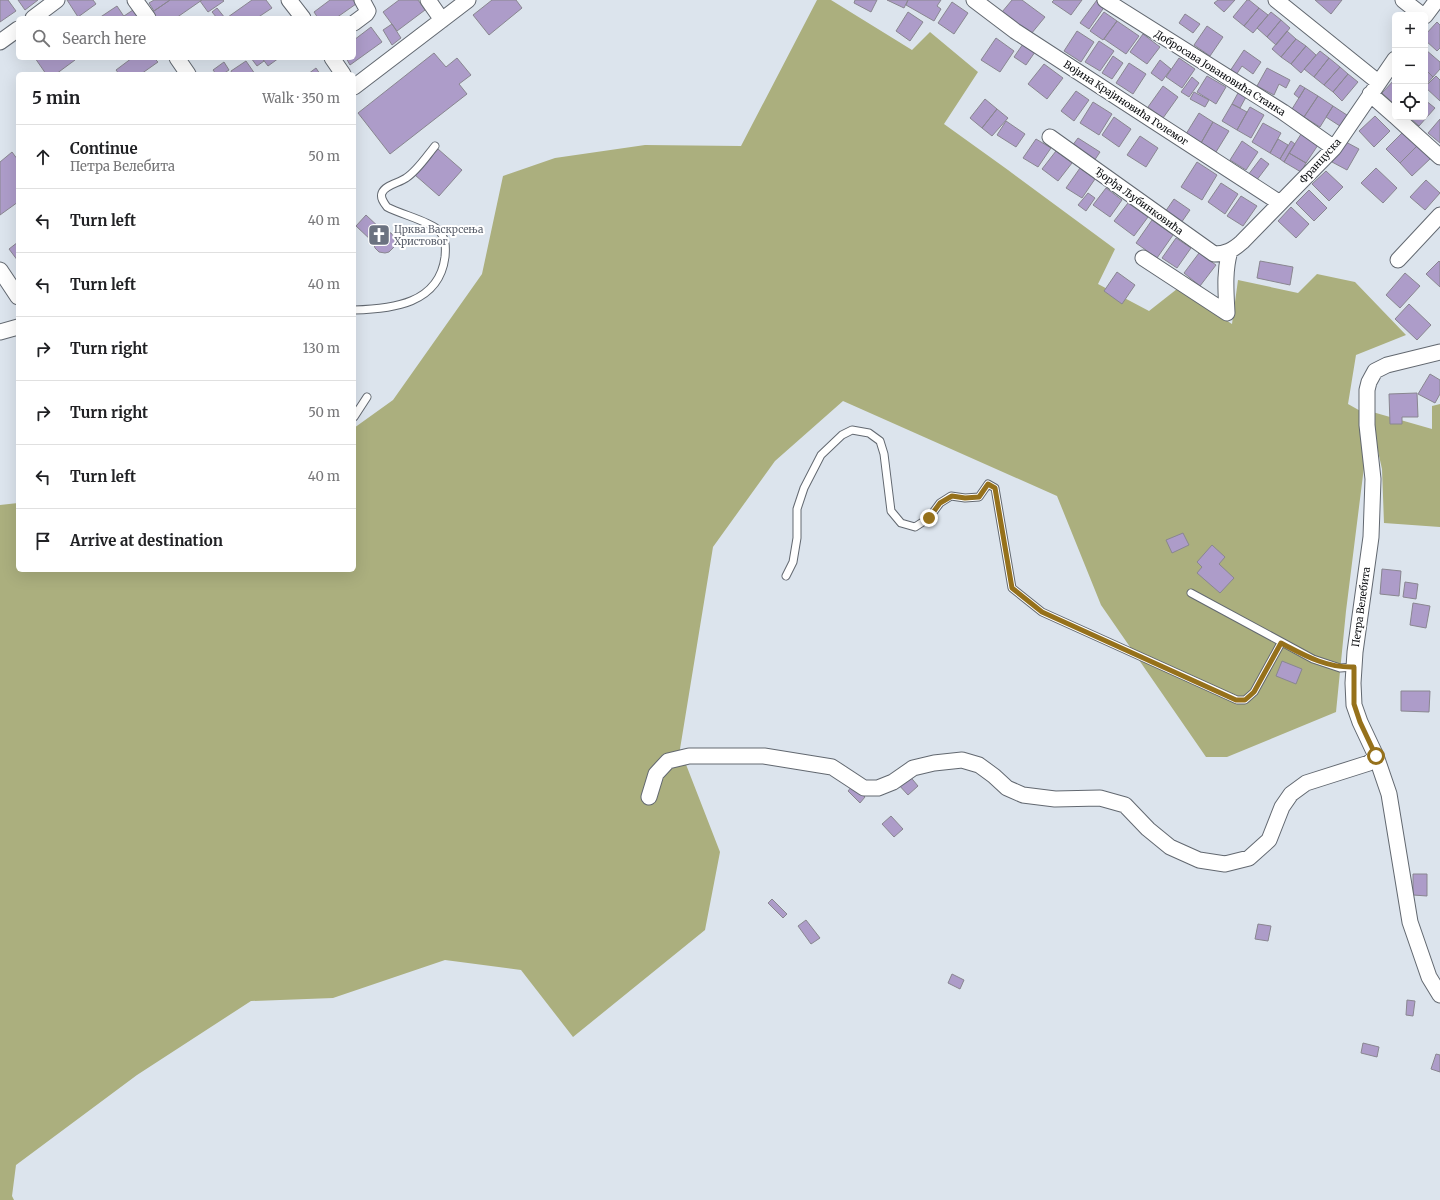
<!DOCTYPE html>
<html lang="en">
<head>
<meta charset="utf-8">
<style>
	:root { --surface:#fff; --page:#f2f2f2; --text:#202124; --muted:#757577; --line:#e0e0e0 }
	body { margin:0; font-family:Merriweather,serif; background:var(--page); color:var(--text) }
	.controls { position:absolute; right:12px; top:12px; display:grid; overflow:hidden; border-radius:6px; box-shadow:0 4px 16px #0002 }
	.controls button { width:36px; height:36px; display:grid; place-items:center; padding:0; border:0; border-bottom:1px solid var(--line); background:var(--surface); color:var(--text); font:20px sans-serif }
	.stop { position:absolute; width:12px; height:12px; margin:-9px; border:3px solid #96711b; border-radius:50%; background:#fff }
	.stop.end { background:#96711b; border-color:#fff; box-shadow:0 1px 4px #0008 }
	.list { margin:0; padding:0; list-style:none }
	h2 { display:flex; justify-content:space-between; align-items:center; height:52px; margin:0; padding:0 16px; font-size:17px }
	h2 small { font-size:13px; font-weight:400; color:var(--muted) }
	.list li { display:grid; grid-template-columns:26px 1fr auto; gap:12px; align-items:center; box-sizing:border-box; height:64px; padding:0 16px; border-top:1px solid var(--line) }
	.list b { display:block; font-size:15px; white-space:nowrap }
	.list p { margin:0; font-size:13px; white-space:nowrap; color:var(--muted) }
	.list em { font-size:13px; font-style:normal; color:var(--muted) }
	.icon { flex:none; width:22px; height:22px; fill:none; stroke:currentColor; stroke-width:2; stroke-linecap:round; stroke-linejoin:round }
	.map { position:relative; flex:none; width:1440px; height:1200px; overflow:hidden }
	.search { position:absolute; background:var(--surface); box-shadow:0 4px 16px #0002; left:16px; top:16px; width:340px; height:44px; display:flex; align-items:center; gap:10px; box-sizing:border-box; padding:0 14px; border-radius:6px; color:var(--muted); font-size:15px }
	.panel { position:absolute; background:var(--surface); box-shadow:0 4px 16px #0002; left:16px; top:72px; width:340px; height:500px; border-radius:6px }
	.map>svg:first-child { display:block }
	.forest { fill:#abaf7e }
	.building { fill:#ad9cc9; stroke:#898690 }
	.lines { fill:none; stroke-linecap:round; stroke-linejoin:round }
	.service-casing { stroke:#626870; stroke-width:9 }
	.minor-casing { stroke:#626870; stroke-width:17 }
	.service { stroke:#fff; stroke-width:7 }
	.minor { stroke:#fff; stroke-width:15 }
	.route { stroke:#96711b; stroke-width:5 }
	.labels { text-anchor:middle; dominant-baseline:central; stroke-width:4; stroke-linejoin:round; paint-order:stroke }
	.street-label { font-size:10px; fill:#0a0c0f; stroke:#fff }
	.worship-label { font-size:10px; fill:#5b616d; stroke:#fff; text-anchor:start }
</style>
</head>
<body>
<div class="map">
<svg width="1440" height="1200" viewBox="0 0 1440 1200">
	<rect width="100%" height="100%" fill="#dce4ed"/>
	<path class="forest" d="M817,0H831L912,50L930,32L978,72L944,124L1008,170L1115,249L1098,284L1149,311L1177,289L1232,324L1238,280L1298,293L1317,274L1355,282L1406,335L1356,355L1348,404L1364,413L1365,444L1364,467L1346,611L1336,712L1227,757H1206L1101,605L1057,496L843,401L775,461L713,547L680,749L720,852L705,930L573,1037L521,970L445,960L333,998L251,1001L137,1075L16,1165L12,1196L14,1200H0V505L18,503V570H354V428L393,400L482,274L503,176L555,158L645,145L741,146Z
		M1440,404V527L1384,523L1382,469L1369,411L1432,429V406Z"/>
	<path class="building" d="M0,0H8L16,11L0,22Z
		M18,0H38L25,10Z
		M67,0H93L96,4L78,17Z
		M154,0H170L154,11L149,3Z
		M170,0H202L176,18H154L151,13Z
		M202,0H223L224,1L208,12L200,1Z
		M252,0H266L272,8L257,18H229L228,17Z
		M330,0H353L356,4L336,18H318L314,12Z
		M399,0H418L425,10L397,31L383,12Z
		M492,0H516L522,8L489,35L473,15Z
		M855,0H877L871,12L854,3Z
		M887,0H908L904,8Z
		M908,0H941L937,6L941,9L934,21L906,5Z
		M1012,0H1022L1045,17L1031,34L1002,12Z
		M1054,0H1082L1071,15L1052,2Z
		M1097,0L1105,6L1089,29L1080,23Z
		M1218,0H1235L1224,12L1214,3Z
		M1247,0H1249L1259,8L1244,26L1233,17Z
		M1315,0H1342L1331,14Z
		M952,2L968,13L954,34L938,23Z
		M117,6L125,18H99Z
		M217,8L225,18H217L212,12Z
		M1259,8L1268,15L1253,33L1244,26Z
		M133,10L139,18H126L124,16Z
		M908,12L923,22L910,41L896,31Z
		M1104,12L1117,21L1103,40L1090,31Z
		M1271,12L1281,20L1267,37L1257,28Z
		M1185,14L1200,24L1193,33L1179,23Z
		M1281,20L1290,28L1276,45L1267,37Z
		M1117,21L1139,36L1126,54L1104,39Z
		M1437,22L1440,25V48L1437,51L1425,40V35Z
		M392,24L401,38L392,45L383,30Z
		M1207,26L1223,37L1210,56L1194,45Z
		M371,27L382,42L350,65L346,58H354V40Z
		M1077,31L1094,42L1081,62L1064,51Z
		M1287,31L1296,39L1281,57L1272,49Z
		M1143,34L1160,47L1147,64L1130,52Z
		M996,38L1014,51L1000,72L981,60Z
		M1296,39L1306,46L1291,64L1281,57Z
		M1099,41L1114,51L1100,71L1085,62Z
		M1023,44L1035,52L1026,65L1014,57Z
		M1306,46L1316,55L1301,73L1291,64Z
		M1244,50L1261,62L1253,74L1242,66L1236,75L1230,71Z
		M1426,50L1440,62V69L1433,77L1425,69V51Z
		M1320,51L1329,58L1314,77L1304,69Z
		M434,53L446,67L457,58L471,75L459,84L467,94L390,154L358,113Z
		M1113,56L1123,63L1112,79L1102,73Z
		M35,58H73L75,60L56,74H46Z
		M132,58H154L158,62L141,74H119L116,70Z
		M251,58H262L264,61L257,66Z
		M262,58H279L268,66Z
		M1179,58L1195,69L1182,88L1166,77Z
		M1329,58L1340,67L1324,85L1314,77Z
		M1160,60L1171,69L1162,81L1151,73Z
		M246,61L255,74H232L231,71Z
		M224,62L229,70L223,74H216L213,70Z
		M1129,63L1146,74L1133,94L1116,83Z
		M1044,64L1063,78L1047,99L1028,84Z
		M1340,67L1348,74L1333,92L1324,85Z
		M316,68L320,74H308Z
		M1267,68L1290,80L1286,88L1279,84L1274,95L1257,86Z
		M1425,69L1433,77L1425,86Z
		M1348,74L1358,82L1342,101L1333,92Z
		M1207,76L1226,87L1216,104L1197,92Z
		M1436,76L1440,80V101L1425,87Z
		M1192,77L1199,83L1189,97L1181,92Z
		M1395,79V105L1382,93Z
		M1300,85L1305,88L1299,98L1294,94Z
		M1163,86L1178,97L1163,118L1148,107Z
		M1305,88L1318,96L1304,117L1292,109Z
		M1076,91L1089,100L1074,121L1061,111Z
		M1194,92L1209,100L1205,107L1190,99Z
		M1238,93L1246,97L1240,108L1232,104Z
		M1318,96L1333,106L1320,127L1304,117Z
		M985,99L997,109L982,128L970,118Z
		M1425,100L1435,108L1419,126L1409,117H1425Z
		M1093,102L1112,114L1099,135L1080,123Z
		M1232,104L1247,112L1237,130L1222,121Z
		M1333,106L1350,117L1343,128L1326,117Z
		M1250,107L1264,115L1251,138L1237,130Z
		M997,109L1008,118L992,136L982,128Z
		M1199,113L1213,122L1201,143L1186,134Z
		M1375,116L1390,131L1374,147L1359,131Z
		M1114,117L1131,129L1119,147L1102,135Z
		M1440,119V143L1428,133Z
		M1006,121L1025,134L1016,147L997,135Z
		M1213,122L1229,131L1216,152L1201,143Z
		M1263,123L1281,133L1270,153L1252,142Z
		M1303,131L1320,142L1306,163L1289,153Z
		M1404,131L1418,145L1400,163L1386,149Z
		M1140,136L1158,148L1146,167L1127,155Z
		M1078,138L1100,152L1094,161L1072,146Z
		M1036,139L1051,148L1038,167L1023,158Z
		M1278,139L1288,145L1280,159L1270,153Z
		M1242,141L1258,152L1246,170L1230,160Z
		M1291,141L1295,144L1284,162L1280,159Z
		M1344,141L1359,149L1347,170L1332,162Z
		M1418,145L1431,158L1412,176L1400,163Z
		M438,149L462,170L439,196L415,175Z
		M1056,151L1072,163L1058,181L1042,169Z
		M12,152L18,160V202L0,215V162Z
		M1289,153L1306,163L1301,172L1284,162Z
		M1261,158L1269,164L1256,181L1248,175Z
		M1197,162L1217,175L1202,200L1181,187Z
		M1080,168L1095,179L1082,198L1066,188Z
		M1376,168L1397,188L1383,203L1361,183Z
		M1326,171L1343,187L1329,201L1312,184Z
		M1426,180L1440,193L1425,210L1410,197Z
		M1221,183L1238,194L1225,214L1208,202Z
		M1106,188L1122,200L1110,217L1093,205Z
		M1309,190L1327,208L1314,221L1296,203Z
		M1088,193L1095,198L1086,211L1078,205Z
		M1241,196L1257,206L1243,226L1227,216Z
		M1174,199L1190,210L1181,223L1165,212Z
		M1128,203L1148,217L1134,236L1114,221Z
		M1291,207L1309,224L1296,238L1278,221Z
		M366,215L383,231L391,233L394,237L395,246L389,252L385,253L379,252L375,248L373,242L356,226Z
		M1152,220L1173,235L1157,258L1136,243Z
		M1176,238L1191,248L1177,268L1162,258Z
		M18,242V261L9,249Z
		M1199,253L1216,265L1200,286L1184,273Z
		M1260,261L1293,267L1290,285L1257,278Z
		M1439,261L1440,262V287L1426,274Z
		M1117,272L1135,285L1122,304L1104,291Z
		M1405,273L1420,286L1400,308L1386,295Z
		M1409,304L1431,325L1417,340L1395,319Z
		M1430,374L1440,380V394L1435,403L1418,394Z
		M1417,393L1418,417H1402V424H1390L1389,394Z
		M1183,533L1189,545L1172,553L1166,540Z
		M1212,545L1225,557L1219,564L1234,578L1220,593L1197,573L1202,567L1197,562Z
		M1382,569L1401,571L1399,596L1380,594Z
		M1405,582L1418,584L1416,599L1403,597Z
		M1413,603L1430,606L1426,628L1410,625Z
		M1282,661L1302,669L1296,684L1276,676Z
		M1401,691H1430L1429,712L1401,711Z
		M908,774L918,786L908,795L897,783Z
		M853,785L865,797L860,803L848,791Z
		M891,816L903,829L894,837L882,824Z
		M1413,874H1427V896L1413,895Z
		M772,899L787,914L783,918L768,903Z
		M806,920L820,938L811,944L798,926Z
		M1258,924L1271,926L1268,941L1255,939Z
		M952,974L964,980L960,989L948,983Z
		M1407,1000L1415,1001L1413,1016L1406,1015Z
		M1363,1043L1379,1047L1377,1057L1361,1053Z
		M1436,1054L1440,1055V1072L1431,1069Z"/>
	<g class="lines">
		<g class="service-casing">
			<path id="service" d="M354,310C392,309 439,304 445,257C446,246 446,237 437,229C428,221 400,214 387,207C384,203 380,198 382,193C385,185 399,183 406,178C417,171 426,157 435,146
				M354,417L367,397
				M786,576L793,562L797,538V509L804,488L821,455L842,435L852,430L869,433L880,441L884,454L891,511L901,523L915,527L929,518L940,503L951,496L965,498L979,497L988,484L995,488L1012,588L1042,612L1237,700H1245L1254,692L1281,643
				M1191,593L1313,659L1340,668L1354,667"/>
		</g>
		<g class="minor-casing">
			<path id="minor" d="M135,0L148,18
				M289,0L303,18
				M428,0L442,20
				M974,0L1015,31L1280,203
				M1105,0L1283,112L1334,148
				M1276,0L1378,82
				M1403,0L1422,15
				M1425,16L1437,0
				M33,18L57,0
				M354,23L366,14L368,11L362,0
				M0,42L18,29
				M177,58L188,74
				M332,58L343,74
				M354,87L468,0
				M1370,94L1395,116
				M1396,117L1440,157
				M1050,137L1214,254C1226,254 1233,250 1242,242L1334,148L1395,59
				M1143,258L1227,313C1226,292 1224,271 1230,251
				M1398,260L1440,215
				M0,270L18,297
				M0,332L18,327
				M1440,352L1387,365L1375,371L1369,382L1367,390V425L1373,479L1371,537L1355,652L1353,683L1354,705L1360,722L1376,756L1389,794L1410,922L1429,977L1440,995
				M649,797L656,774L668,761L689,756H764L832,767L864,788H878L893,782L913,768L934,763L962,760L979,765L994,776L1007,788L1023,795L1055,799L1100,798L1125,805L1148,829L1170,847L1199,860L1225,864L1249,858L1269,840L1282,807L1291,794L1306,783L1369,763L1376,756"/>
		</g>
		<use href="#service" class="service"/>
		<use href="#minor" class="minor"/>
	</g>
	<g class="lines">
		<path class="route" d="M929,518L940,503L952,496L965,498L979,497L988,484L995,488L1012,588L1042,612L1236,700H1245L1254,692L1281,643C1304,655 1326,668 1354,667V704L1360,722L1376,756"/>
	</g>
	<defs>
		<g id="church-square" transform="scale(1.15)"><rect x="-9" y="-9" width="18" height="18" rx="4" fill="#6b7280" stroke="#fff"/><path d="M-1.2-6h2.4v3.5h3.3v2.4h-3.3V6h-2.4V-.1h-3.3v-2.4h3.3Z" fill="#fff"/></g>
	</defs>
	<g fill-rule="evenodd">
		<use href="#church-square" x="379" y="235"/>
	</g>
	<g class="labels">
		<g class="street-label">
			<text transform="translate(1220 73) rotate(32)">Добросава Јовановића Станка</text>
			<text transform="translate(1126 103) rotate(33)">Војина Крајиновића Големог</text>
			<text transform="translate(1320 161) rotate(-48)">Француска</text>
			<text transform="translate(1139 201) rotate(36)">Ђорђа Љубинковића</text>
			<text transform="translate(1361 607) rotate(-82)">Петра Велебита</text>
		</g>
		<g class="worship-label">
			<text x="394" y="229">Црква Васкрсења<tspan x="394" dy="12">Христовог</tspan></text>
		</g>
	</g>
</svg>
<div class="controls">
<button>+</button>
<button>−</button>
<button><svg class="icon" aria-label="locate" viewBox="0 0 24 24"><circle cx="12" cy="12" r="6"/><path d="M12 2v4M12 18v4M2 12h4M18 12h4"/></svg></button>
</div>
<div class="stop" style="left:1376px;top:756px"></div>
<div class="stop end" style="left:929px;top:518px"></div>
<div class="search"><svg class="icon" aria-label="search" viewBox="0 0 24 24"><circle cx="10" cy="10" r="6"/><path d="M15 15l6 6"/></svg>Search here</div>
<section class="panel">
<h2>5 min<small>Walk · 350 m</small></h2>
<ul class="list">
<li><svg class="icon" aria-label="ahead" viewBox="0 0 24 24"><path d="M12 20V5M6 11l6-6 6 6"/></svg><div><b>Continue</b><p>Петра Велебита</p></div><em>50 m</em></li>
<li><svg class="icon" aria-label="left" viewBox="0 0 24 24"><path d="M17 20v-9H6M10 6l-5 5 5 5"/></svg><div><b>Turn left</b></div><em>40 m</em></li>
<li><svg class="icon" aria-label="left" viewBox="0 0 24 24"><path d="M17 20v-9H6M10 6l-5 5 5 5"/></svg><div><b>Turn left</b></div><em>40 m</em></li>
<li><svg class="icon" aria-label="right" viewBox="0 0 24 24"><path d="M7 20v-9h11M14 6l5 5-5 5"/></svg><div><b>Turn right</b></div><em>130 m</em></li>
<li><svg class="icon" aria-label="right" viewBox="0 0 24 24"><path d="M7 20v-9h11M14 6l5 5-5 5"/></svg><div><b>Turn right</b></div><em>50 m</em></li>
<li><svg class="icon" aria-label="left" viewBox="0 0 24 24"><path d="M17 20v-9H6M10 6l-5 5 5 5"/></svg><div><b>Turn left</b></div><em>40 m</em></li>
<li><svg class="icon" aria-label="arrive" viewBox="0 0 24 24"><path d="M6 21V4h12l-3 4 3 4H6"/></svg><div><b>Arrive at destination</b></div></li>
</ul>
</section>
</div>
</body>
</html>
